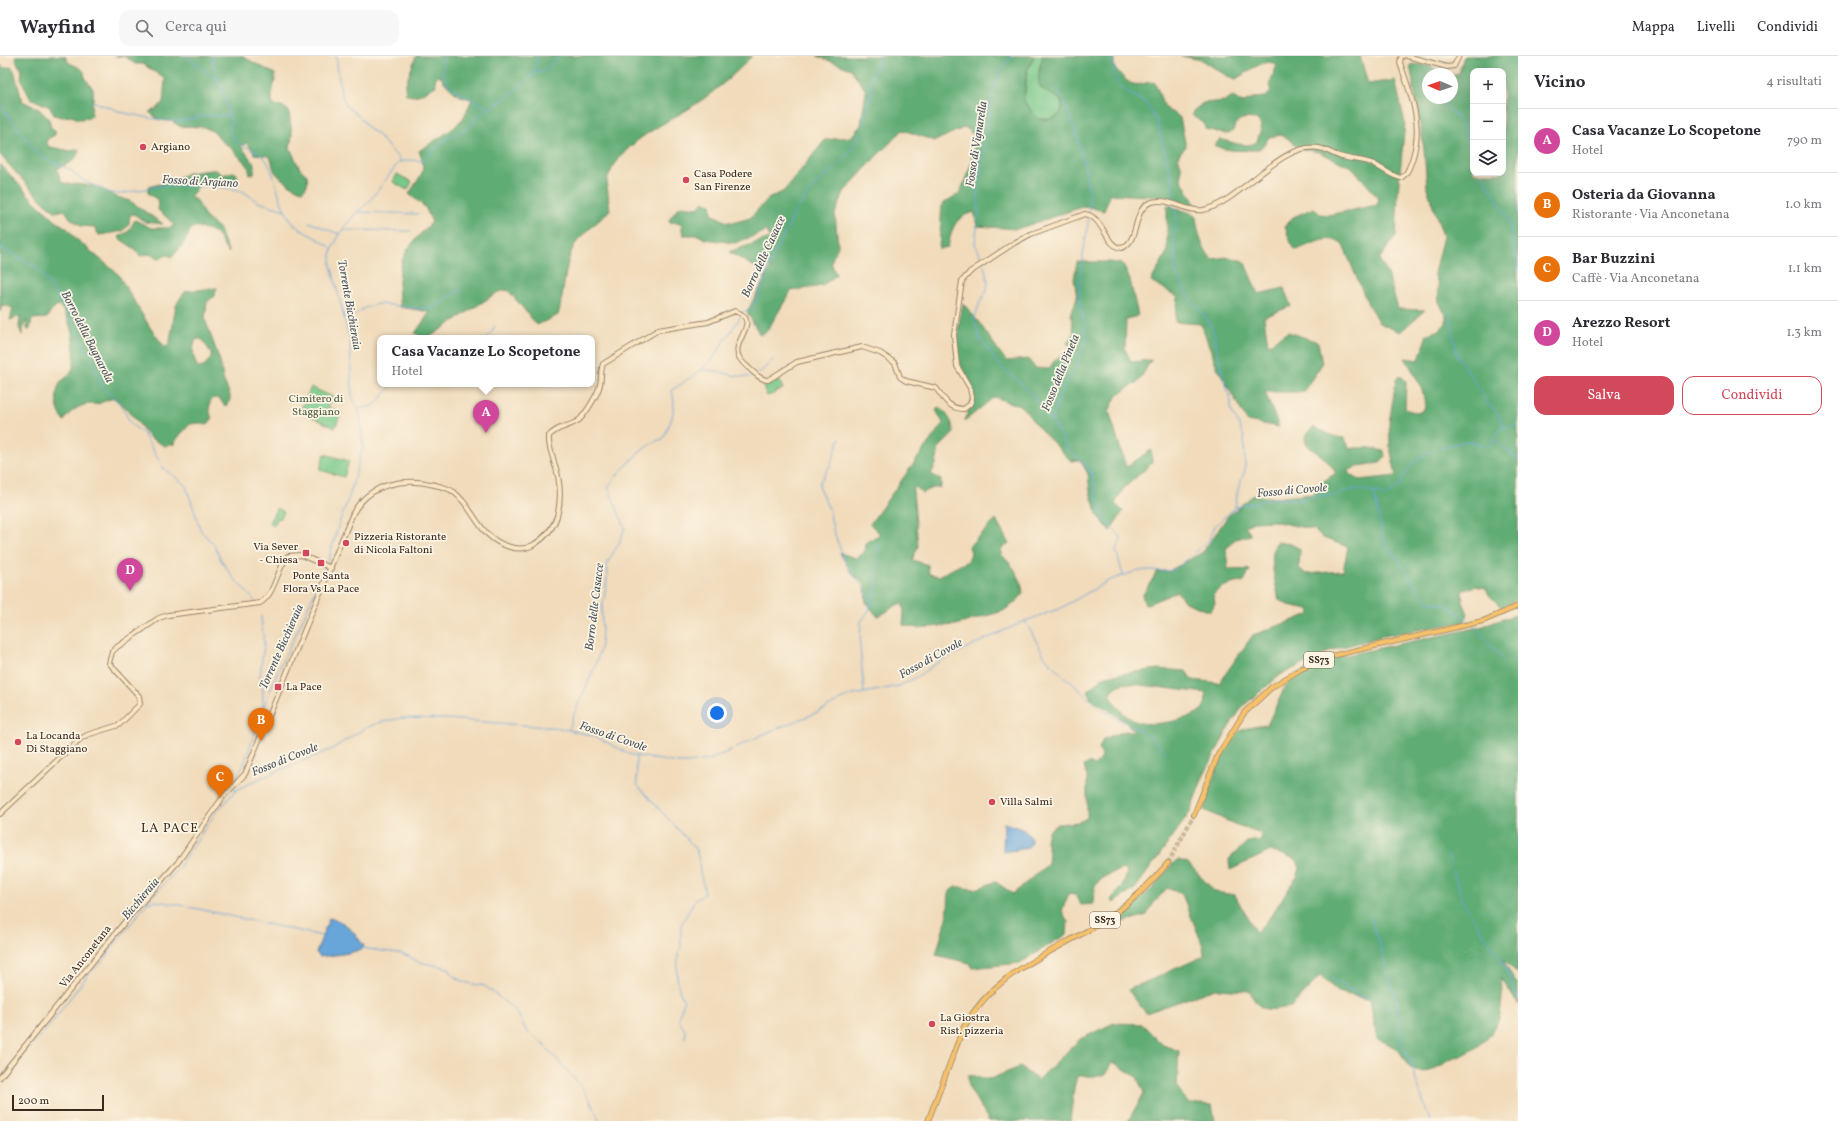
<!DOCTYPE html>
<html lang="it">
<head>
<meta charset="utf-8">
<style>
	:root { --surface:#fff; --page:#f7f7f7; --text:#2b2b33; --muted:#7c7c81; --line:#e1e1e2; --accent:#d1495b }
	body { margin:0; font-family:Vollkorn,serif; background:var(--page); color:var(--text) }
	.controls { position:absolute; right:12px; top:12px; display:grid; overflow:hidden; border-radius:8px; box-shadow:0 4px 16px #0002 }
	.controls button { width:36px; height:36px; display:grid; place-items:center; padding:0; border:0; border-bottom:1px solid var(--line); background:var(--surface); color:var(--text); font:20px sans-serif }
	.compass { position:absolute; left:1422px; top:12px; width:36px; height:36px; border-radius:50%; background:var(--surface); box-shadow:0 4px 16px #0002; rotate:272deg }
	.scale { position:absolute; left:12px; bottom:10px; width:92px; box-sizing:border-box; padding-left:4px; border:2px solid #3b2a1e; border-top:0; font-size:11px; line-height:14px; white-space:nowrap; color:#3b2a1e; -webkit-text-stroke:3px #fcf5e5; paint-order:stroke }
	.you { position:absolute; left:717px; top:657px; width:14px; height:14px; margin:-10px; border:3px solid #fff; border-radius:50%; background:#1a73e8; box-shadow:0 0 0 6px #1a73e833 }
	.badge { display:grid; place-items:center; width:26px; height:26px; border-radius:50%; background:var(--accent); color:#fff; font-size:13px; font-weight:700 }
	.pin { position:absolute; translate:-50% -33px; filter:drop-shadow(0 1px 2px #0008) }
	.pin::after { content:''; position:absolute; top:21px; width:14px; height:12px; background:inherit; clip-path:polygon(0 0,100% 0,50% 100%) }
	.popup { position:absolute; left:377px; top:279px; width:218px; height:52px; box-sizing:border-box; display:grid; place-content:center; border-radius:8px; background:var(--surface); filter:drop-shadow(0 1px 3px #0005); font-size:13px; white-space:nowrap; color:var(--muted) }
	.popup b { font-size:15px; color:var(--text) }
	.popup::after { content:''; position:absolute; left:50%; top:100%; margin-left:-8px; border:8px solid transparent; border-top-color:var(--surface) }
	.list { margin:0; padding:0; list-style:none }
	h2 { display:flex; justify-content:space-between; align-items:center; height:52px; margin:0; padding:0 16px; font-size:17px }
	h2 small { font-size:13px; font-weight:400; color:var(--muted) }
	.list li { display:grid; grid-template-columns:26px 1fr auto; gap:12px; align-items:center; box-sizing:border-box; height:64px; padding:0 16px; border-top:1px solid var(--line) }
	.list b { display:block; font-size:15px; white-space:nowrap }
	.list p { margin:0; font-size:13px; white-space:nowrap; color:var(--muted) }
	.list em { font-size:13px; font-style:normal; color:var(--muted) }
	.actions { display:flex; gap:8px; padding:12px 16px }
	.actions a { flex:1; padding:9px 0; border:1px solid var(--accent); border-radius:12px; text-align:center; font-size:14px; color:var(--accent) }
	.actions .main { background:var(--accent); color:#fff }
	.icon { flex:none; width:22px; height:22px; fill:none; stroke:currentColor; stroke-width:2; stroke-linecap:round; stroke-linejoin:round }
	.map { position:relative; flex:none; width:1518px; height:1065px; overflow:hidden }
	header { display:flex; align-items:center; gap:24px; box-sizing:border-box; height:56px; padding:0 20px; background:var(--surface); border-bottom:1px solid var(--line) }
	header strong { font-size:19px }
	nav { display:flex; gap:22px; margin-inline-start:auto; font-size:14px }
	.search { width:280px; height:36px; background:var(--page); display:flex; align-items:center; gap:10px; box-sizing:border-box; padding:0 14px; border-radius:12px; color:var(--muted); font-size:15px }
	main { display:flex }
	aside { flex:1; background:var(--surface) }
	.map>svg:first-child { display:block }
	.green { fill:#77c889; stroke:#597954 }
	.forest { fill:#61ac75; stroke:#4e6b4a; fill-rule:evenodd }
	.water { fill:#67a5d9; stroke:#51687c }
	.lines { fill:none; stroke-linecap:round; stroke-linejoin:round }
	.stream { stroke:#67a5d9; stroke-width:1 }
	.primary-tunnel { stroke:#cdb89c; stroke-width:4.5; stroke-dasharray:4.5 2; stroke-linecap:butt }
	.secondary-casing { stroke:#96826c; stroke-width:6 }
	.primary-casing { stroke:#96826c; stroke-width:6 }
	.secondary { stroke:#fbe6c4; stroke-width:4 }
	.primary { stroke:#f6c16b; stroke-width:4.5 }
	.poi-dot { fill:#d1495b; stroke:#fcf5e5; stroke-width:1.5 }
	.labels { text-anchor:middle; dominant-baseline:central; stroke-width:3.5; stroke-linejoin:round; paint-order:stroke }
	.shield { fill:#fcf5e5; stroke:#75675a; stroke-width:1 }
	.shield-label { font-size:10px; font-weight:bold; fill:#3b2a1e }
	.poi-label { font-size:11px; fill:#3b2a1e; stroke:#fcf5e5; text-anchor:start }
	.park-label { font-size:11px; fill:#4d593e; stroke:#fcf5e5 }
	.street-label { font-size:11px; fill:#3b2a1e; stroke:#fcf5e5 }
	.water-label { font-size:12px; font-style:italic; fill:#4a555f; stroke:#fcf5e5 }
	.quarter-label { font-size:13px; letter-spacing:1px; fill:#3b2a1e; stroke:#fcf5e5 }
</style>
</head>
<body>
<header>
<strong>Wayfind</strong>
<div class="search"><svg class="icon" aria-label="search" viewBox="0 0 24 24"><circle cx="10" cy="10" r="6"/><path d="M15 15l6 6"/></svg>Cerca qui</div>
<nav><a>Mappa</a><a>Livelli</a><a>Condividi</a></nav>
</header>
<main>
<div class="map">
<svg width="1518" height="1065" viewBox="0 0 1518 1065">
	<rect width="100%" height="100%" fill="#fcf5e5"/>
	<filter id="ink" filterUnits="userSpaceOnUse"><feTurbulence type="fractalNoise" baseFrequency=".025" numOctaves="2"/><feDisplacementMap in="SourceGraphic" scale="8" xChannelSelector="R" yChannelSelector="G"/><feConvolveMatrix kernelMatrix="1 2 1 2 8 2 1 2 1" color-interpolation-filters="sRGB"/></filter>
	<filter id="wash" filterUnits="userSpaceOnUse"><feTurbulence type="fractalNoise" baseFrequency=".012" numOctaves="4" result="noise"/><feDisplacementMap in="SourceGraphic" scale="16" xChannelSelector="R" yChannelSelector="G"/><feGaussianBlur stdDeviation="0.9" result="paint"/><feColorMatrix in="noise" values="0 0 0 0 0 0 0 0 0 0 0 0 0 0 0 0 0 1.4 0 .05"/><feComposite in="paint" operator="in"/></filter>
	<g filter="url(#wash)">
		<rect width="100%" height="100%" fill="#f1dbbb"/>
		<path class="green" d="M1034,0H1043L1039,12L1041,32L1061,44C1065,61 1051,66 1037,62L1024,45L1027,15Z
			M397,118L412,126L407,134L393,126Z
			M780,325L783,333L776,335V337L767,340L763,330Z
			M311,331L333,341L328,351L341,357L335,372L300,355Z
			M324,398L349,405L344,421L320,414Z
			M277,452L284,456L280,463L276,461L277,464L273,470L269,466Z"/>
		<path class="forest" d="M15,0H65C68,9 74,8 81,13C85,15 84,18 85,21C90,32 95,29 93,43C92,48 93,51 91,55L92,59L89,62L79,63L71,60L62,61L54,59L50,51L30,42L21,23L22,14L17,7Z
			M115,0H242L275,18C276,29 269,39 273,49L282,50L289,55L292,79L290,92L300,113L307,119C308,126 308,131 302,135C296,134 278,121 275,116C272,111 273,105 269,100L254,98L252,93L246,87L241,90L254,108V118L250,119L248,110L229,90L221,85L216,77L204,71L179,70L172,65L159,64L149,56L157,53L163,46L165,23L143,8H135L124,0Z
			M416,0H752C735,18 719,32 699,46C666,69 626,81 608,121C606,127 609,147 610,154C599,165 586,175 576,187C565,201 564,240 558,259L537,269L508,234L498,236L428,282H423L415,277L430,256L400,251C398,243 399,235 399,226C400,196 412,187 432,166L425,151L409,138C420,119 428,117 419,95L454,72L464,61L472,43C457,42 447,30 439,19L435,23L436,30C427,34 416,44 406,38L405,30Z
			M817,0H1034L1027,15L1024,45L1037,62C1050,66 1066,61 1061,44C1055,40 1046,37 1041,32C1035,26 1041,7 1043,0H1114V11C1123,20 1128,31 1142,28C1147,27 1150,25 1155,27C1159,34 1160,44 1165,51C1169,57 1177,57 1180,62L1186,91L1180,97L1178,101L1181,109V123L1196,150L1167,141L1110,138L1104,155L1085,150L1017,173L977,170L974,156C954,161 952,173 948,191L939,193L942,148L960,137L971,108L975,81L965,71L935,85L903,74L874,103L844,136L835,158L838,190L831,206L836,219L822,230L791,235L767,275L760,279L747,256L771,211H755L729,196L770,182L767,175L735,187L705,183L698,179H683L681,167L669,166V164L678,152L682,150L698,152L703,146L711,148L712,158L727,166H736L750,162L768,143L784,135L825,84L851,81L861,69L866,35L851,13Z
			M1181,0H1360L1368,28L1395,24L1405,67L1398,136L1396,180L1379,203L1388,218L1398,253L1425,254L1400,276L1379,267L1368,248L1342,187C1327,178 1311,189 1296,194L1293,192L1285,171L1293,161L1314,152L1320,158L1328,159L1377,149L1379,143L1353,112L1319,96L1298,92L1289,83L1281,79L1269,81C1266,85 1266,89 1262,91C1254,97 1221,95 1215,89L1220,83C1228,85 1251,94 1257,85C1259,83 1258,79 1260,76C1263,70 1260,67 1256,63C1243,62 1237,61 1233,75L1226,78L1205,73V69L1192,59L1193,55L1203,47L1226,45L1232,40L1242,47L1253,42L1265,41L1271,36L1269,29L1277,9C1265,0 1247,17 1236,23L1227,20L1202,4Z
			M1464,0H1518V543L1501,551L1489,539L1486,532L1475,530L1462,535L1463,546L1468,558L1464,566L1383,580L1333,594L1280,619L1243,650L1229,671L1203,721L1189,758L1135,833L1113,847L1111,844C1118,834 1126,828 1127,815L1122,813C1114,817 1100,820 1096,829C1093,834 1094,842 1093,848L1081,849L1075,838L1069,837L1062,855L1068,866L1067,878L1020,907L972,912L969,907L936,899C940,883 946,867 948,851C949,845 947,837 952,833C958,828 966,833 973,833C981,833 988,827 996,826L1013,838L1048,808L1049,796L1046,785L1048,775L1058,768L1079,766L1087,762V721L1084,710L1089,707L1095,710L1102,700L1099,693L1103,683L1125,675L1132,676L1134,675L1124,664L1091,643L1088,634L1105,620L1158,613L1186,615L1192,624L1219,627L1253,579L1310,558L1309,553L1288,549L1279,544C1276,530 1267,497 1277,486L1291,488L1300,493L1299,512L1306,518L1343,515L1348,491L1323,482L1315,474L1273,465L1254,466L1245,470L1251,479L1235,483L1226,493L1228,513L1250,514L1244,525C1232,528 1221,529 1213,539L1215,547L1211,555H1208L1185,546L1177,536L1145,549L1142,540L1157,516L1169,515L1203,496L1228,460L1251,441L1254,439L1274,442L1313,438L1321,427L1336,417C1333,413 1329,406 1324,402C1313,392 1295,388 1313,371C1326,375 1329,381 1344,382L1350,392H1371L1384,395L1385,400L1380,407L1357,410L1347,416L1359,424L1396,420L1390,391L1389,367L1396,324L1398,321H1402L1406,325L1405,353C1446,369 1413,315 1405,302L1419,304L1427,278L1440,274L1446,267V260L1439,246L1438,228L1434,217L1443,180L1427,132L1424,93L1410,9C1421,6 1434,12 1445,18H1428V42H1452V20L1459,17ZM1473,15H1503V117H1473ZM1124,627L1206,637C1206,642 1206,648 1203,652C1194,664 1154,670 1141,667C1127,664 1115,650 1110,638L1116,631Z
			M0,8L3,12L11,11L14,14L22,45L39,53L49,63L51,72L55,74V79L47,83V88L50,91L71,95L79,93C78,105 67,108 57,113L61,124L64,127L96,130L117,141L130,145L163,168L145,166L134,158L130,159L129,168L123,175L99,179L94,171L81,170L70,162L65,154L56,156L41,144L0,99Z
			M0,108L34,145L56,165L68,173L75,182L118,218L151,273L164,290H168C171,286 170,283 171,278C176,259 171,251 186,235L217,232L214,240L207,246L205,263L220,305L223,323L230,339V344L225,351L220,343C206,338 209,355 212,363L207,369L198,367L190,368C184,375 178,380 174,388L165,390L150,382L127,353L115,342C109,343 105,345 100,347C96,349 94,348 90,348C80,348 68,357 64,365C57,355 54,341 59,329C62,323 69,321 72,315C78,301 72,260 59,250L53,252L47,262L32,263L30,273L28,274L27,273V264L22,273V279L19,271L20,260L10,264L13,252L7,250L2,249L0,256ZM197,283H202L211,297V302L203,311L198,312C194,305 190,290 197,283Z
			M211,114H216L223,119L232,116L236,117L238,121L237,125C226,132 215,121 202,125L190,141L197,145L205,161L219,172L229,197C223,192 222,185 217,179C214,175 210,174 206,173C202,172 197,170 194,171C189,173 189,178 187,181C186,185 176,198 172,201C167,198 165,199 161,203L149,198L140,200L135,193L120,183L119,180L128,176L135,164L151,172H169L174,170L172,166L158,154L159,145L148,137V131L168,126L188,117Z
			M1167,149L1191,157L1196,161C1198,177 1201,191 1212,203L1228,201L1244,205L1258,238L1284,232L1291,250L1264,261L1268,289L1288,276L1318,286L1322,308L1303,336H1265L1279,371L1247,365L1217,311L1201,268L1175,266L1178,241L1151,225L1167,196Z
			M1077,206H1110L1123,208L1130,224L1138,260L1126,263L1125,293L1131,306L1151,304L1139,325L1117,339L1109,355L1126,411L1151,394L1152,407L1123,433L1115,448L1123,455L1110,475L1097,458L1090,435L1088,418L1080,404L1071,405L1038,371L1022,351L994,341L965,365C966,356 974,347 973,339C973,323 960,314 956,299C954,291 961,258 963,247L980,268L1006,305L1028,303L1035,312L1049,313L1055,304L1068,298L1073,292L1067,287L1074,277L1071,258L1077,241L1074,223Z
			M939,351C948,359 952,364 954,377L939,392L936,408L931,418L941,424V431L933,432L922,437L916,431L913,434L918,491L912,504L928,509L929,518L939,520L968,505L971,497L969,490L996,464L1009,488L1001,492V498C1013,510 1022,521 1023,538L1016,546L1003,555L956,569L917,572L903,569L904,555L902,547C892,550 886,558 877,560L866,546L865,529L851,516L840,497L856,502L864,497L865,487L880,478L870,468L943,367L936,354Z
			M1518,558V917L1502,904L1518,929V949L1501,921C1504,955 1501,978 1469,996C1463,1000 1456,1001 1450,1004C1440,1010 1428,1019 1416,1015C1406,1012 1405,1002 1399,995C1394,990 1384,986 1377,983L1370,944L1338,936L1320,920L1291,951C1269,954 1259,958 1250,935L1215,933L1146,957L1128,934L1204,900L1203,890L1182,838L1167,832L1153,848L1147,859L1119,867L1112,866L1153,832L1173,807L1179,804L1188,807L1215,836L1235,839L1256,877L1268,864L1298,819L1300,812L1296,803L1271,795L1230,814L1229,803L1247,786L1261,784L1262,777L1234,768L1204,754C1210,734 1221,686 1240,675C1247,671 1259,670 1267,669L1285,631L1295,618L1337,601L1480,571Z
			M1114,967L1142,968L1163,989L1179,995L1177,1031L1188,1047L1212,1049L1215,1065H1128L1144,1037L1137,1021L1113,1006L1104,1020H1077L1074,1032L1070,1065H989L968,1030V1019L990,1023L1020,1011L1038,1024L1080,983Z"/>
		<path class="water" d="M1004,767C1016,771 1032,773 1031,788L1027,792L1003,796Z
			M329,862C346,864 355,878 364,890L362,893L349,897L320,901L316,897Z"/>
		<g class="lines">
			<path class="stream" d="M186,0L217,24
				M213,0L212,6C219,24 226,43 230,62C231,69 229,76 234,82C243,94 261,93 268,107C278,126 278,148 292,166C302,178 322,182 332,193
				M336,0L341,37L346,50L359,60L370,74L377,78L401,105
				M444,0C444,5 442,14 443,19C447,35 474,43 487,52
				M1111,0L1115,21L1120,29L1127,36L1146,47L1157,66L1173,127L1171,146
				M533,18L546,13L560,0
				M1423,20L1428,26
				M1057,31C1073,60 1093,126 1089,158
				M1440,42C1445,52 1455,57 1461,66L1473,100
				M92,45L124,57L166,65H181L204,60L228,59
				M0,49L38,98L50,105L70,114L84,125L111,137L120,138L160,130H206L235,133L244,136L258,146L285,154
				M1482,117L1509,165L1518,214
				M1171,149L1175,152L1177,161L1174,179L1176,218L1192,246L1202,256L1213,273L1223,320L1231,344V354L1238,367L1244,381L1245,414L1238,433L1235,451
				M359,156L418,158
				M309,166L339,178
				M343,174L411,175
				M0,191L35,210L50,228L92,302L102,331L121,349L131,368L143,377L164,413L178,423L186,430L201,475L214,489L220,502L231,519L255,545
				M984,206L975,188L979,154L977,135L993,35L1001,14L1011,0
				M984,209L988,226L987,234L980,246L974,264L981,285L991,297L997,307L1024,330L1043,352L1046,360L1053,367L1067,392L1084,407L1089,415H1091L1096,441L1105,463L1120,480L1121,483L1116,494L1123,519
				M742,257L752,250L760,236L771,204L797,153L813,131L840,108L856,86L872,37L870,25L876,11L878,0
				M1450,257L1457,299L1479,332L1486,346L1499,359L1504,371
				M347,265C355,257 366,250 378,248C390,248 422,255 432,252C443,248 450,238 462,234
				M488,282L495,270
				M702,314C720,313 737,324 755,320
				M758,318L774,303
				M358,353L374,350L393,328
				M1051,365L1062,334L1076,311L1087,282L1079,243L1081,212L1089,161
				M840,382L830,410L819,427L820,434L829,453L833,473L843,501L854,520L866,534L870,551
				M1494,384L1518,403
				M1374,436L1384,486L1398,503L1419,536L1427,545L1447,549L1471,567
				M327,509L339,467L350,438L363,389L360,358L352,340L350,285L331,209V199L333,191L344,171L357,156L369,146L399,106L410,104L421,105L426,103L429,98L448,82L469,72L477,60L500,46L531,21L537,10L536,0
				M261,560L264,588L260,620L263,636V653
				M1025,565L1045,601L1053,610L1102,654L1149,679L1166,697
				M1473,569L1504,605
				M864,636L860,591L861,565C881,544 877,513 880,486
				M569,674C576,646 593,622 600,594C603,580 601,567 602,554C604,541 607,528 608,514L606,509L619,487L625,472L608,431C618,417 646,385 663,383L672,362L674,346L672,334L700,315L712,304L741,260
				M636,700L637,729L695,792C699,800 699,807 700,815C701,822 704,830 705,838L695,844L681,869V892L678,899L677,920L679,934L684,946L678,962L685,975V982
				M235,726L244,708L263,653L280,610L299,572L325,512
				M235,735L254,725L332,693L362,674L373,669L382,666L401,662L448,663L560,672L594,680L632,699L678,707H688L712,703L766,677L816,657L849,640L899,630L915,622L943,603L1025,565L1059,553L1110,524L1134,516L1147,514L1166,515L1174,514L1209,485L1215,470L1221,464L1235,452L1242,449L1278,442L1299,444L1315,440L1339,439L1350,434L1357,433L1380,437L1382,441C1401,433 1399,427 1409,412C1411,409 1422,400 1425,398C1430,395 1463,385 1469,385C1477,386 1481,392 1489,390L1501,372L1518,369
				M1448,799L1465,850L1504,909L1518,944
				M147,847L156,845L180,849L322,880
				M1371,862L1397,945L1401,987L1412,1008L1414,1019L1430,1065
				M361,892L397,897L409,900L418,906L449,912L451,918L457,922L467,927L485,930L517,956L526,975L543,988L582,1031L595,1053L599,1065
				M1329,921L1357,938L1397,956
				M0,1026L17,1004L46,974L90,916C100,909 105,904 111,893L151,842L177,814L214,759L235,735V732"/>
		</g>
	</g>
	<g filter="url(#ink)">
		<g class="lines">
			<path class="primary-tunnel" d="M1168,807L1194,759"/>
			<g class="secondary-casing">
				<path id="secondary" d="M1407,0L1447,11L1454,10L1459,0
					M0,758L80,683L87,679L119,669L140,648L139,640L109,607L112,596L117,591L159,562L168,559L260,547C276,537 276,514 288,500L301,499L331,512
					M0,1021L127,863L178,806L223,741L245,718L353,457C370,427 404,421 435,429C442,431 450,432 455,437C476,454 478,482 510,491C517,493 526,493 533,489C545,482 553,473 557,460C562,442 560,423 554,406C552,397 548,390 549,380C557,370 570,371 579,364C585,359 597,339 599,332C602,324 600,316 603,308L658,274L708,266L735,255C763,265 730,285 739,301C741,306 748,311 752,315C757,319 761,324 768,324L797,306L862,291L880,297L895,307L900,321L906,325L936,332C944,343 949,353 964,353L970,348L972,342L970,332L957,310L954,279L962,225L970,216L1014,187L1031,178L1085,158C1104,161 1105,191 1122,192C1140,184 1132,156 1149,147C1166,139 1186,157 1203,154C1240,147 1279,86 1319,92C1326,93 1332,98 1339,100C1351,104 1363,103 1374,108C1383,113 1391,120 1401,122C1408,117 1409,112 1412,104C1424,69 1411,39 1400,7L1401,1L1403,0"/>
			</g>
			<g class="primary-casing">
				<path id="primary" d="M1194,759L1218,699L1244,657L1272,631L1301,613L1327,601L1483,565L1518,550
					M928,1065L963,973C996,912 1054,898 1108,862C1131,847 1150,828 1168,807"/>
			</g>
			<use href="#secondary" class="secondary"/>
			<use href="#primary" class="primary"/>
		</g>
	</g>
	<g class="poi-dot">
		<circle cx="143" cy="91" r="4"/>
		<circle cx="686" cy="124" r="4"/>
		<circle cx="346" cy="487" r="4"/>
		<rect x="302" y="493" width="8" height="8" rx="2"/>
		<rect x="317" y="503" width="8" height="8" rx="2"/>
		<rect x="274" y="627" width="8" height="8" rx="2"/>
		<circle cx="18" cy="686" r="4"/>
		<circle cx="992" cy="746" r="4"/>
		<circle cx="932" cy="968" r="4"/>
	</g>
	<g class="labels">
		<g class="shield">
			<rect x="1304" y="596" width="30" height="16" rx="3"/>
			<rect x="1090" y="856" width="30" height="16" rx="3"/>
		</g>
		<g class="shield-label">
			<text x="1319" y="604">SS73</text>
			<text x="1105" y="864">SS73</text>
		</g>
		<g class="poi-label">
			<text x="151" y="91">Argiano</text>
			<text x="694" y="118">Casa Podere<tspan x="694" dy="13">San Firenze</tspan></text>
			<text x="354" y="481">Pizzeria Ristorante<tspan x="354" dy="13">di Nicola Faltoni</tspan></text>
			<text x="298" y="491" text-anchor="end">Via Sever<tspan x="298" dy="13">- Chiesa</tspan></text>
			<text x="321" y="520" text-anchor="middle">Ponte Santa<tspan x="321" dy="13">Flora Vs La Pace</tspan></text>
			<text x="286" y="631">La Pace</text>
			<text x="26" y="680">La Locanda<tspan x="26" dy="13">Di Staggiano</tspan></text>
			<text x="1000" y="746">Villa Salmi</text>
			<text x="940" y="962">La Giostra<tspan x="940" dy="13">Rist. pizzeria</tspan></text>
		</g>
		<g class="park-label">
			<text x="316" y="343">Cimitero di<tspan x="316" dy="13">Staggiano</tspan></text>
		</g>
		<g class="street-label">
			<text transform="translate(86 901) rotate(-52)">Via Anconetana</text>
		</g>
		<g class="water-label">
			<text transform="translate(977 88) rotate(-81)">Fosso di Vignarella</text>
			<text transform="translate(200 126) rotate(3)">Fosso di Argiano</text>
			<text transform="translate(764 201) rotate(-65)">Borro delle Casacce</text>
			<text transform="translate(349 249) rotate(80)">Torrente Bicchieraia</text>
			<text transform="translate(87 281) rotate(63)">Borro della Bagnarola</text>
			<text transform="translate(1061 317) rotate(-68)">Fosso della Pineta</text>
			<text transform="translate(1292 435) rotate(-5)">Fosso di Covole</text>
			<text transform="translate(595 551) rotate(-83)">Borro delle Casacce</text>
			<text transform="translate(282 591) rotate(-66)">Torrente Bicchieraia</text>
			<text transform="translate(931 603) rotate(-29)">Fosso di Covole</text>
			<text transform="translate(613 681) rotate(19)">Fosso di Covole</text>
			<text transform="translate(285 704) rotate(-22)">Fosso di Covole</text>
			<text transform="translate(141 843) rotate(-50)">Bicchieraia</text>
		</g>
		<g class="quarter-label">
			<text x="170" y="773">LA PACE</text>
		</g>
	</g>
</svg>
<div class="controls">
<button>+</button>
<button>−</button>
<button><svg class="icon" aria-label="layers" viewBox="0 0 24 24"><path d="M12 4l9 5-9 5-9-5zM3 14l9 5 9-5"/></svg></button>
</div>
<svg class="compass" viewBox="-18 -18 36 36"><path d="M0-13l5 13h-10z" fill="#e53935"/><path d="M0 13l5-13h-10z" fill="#7c7c81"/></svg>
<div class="scale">200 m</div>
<div class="you"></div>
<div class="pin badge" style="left:486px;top:377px;background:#d1479c">A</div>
<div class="popup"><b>Casa Vacanze Lo Scopetone</b>Hotel</div>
<div class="pin badge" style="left:261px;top:685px;background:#e8710a">B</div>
<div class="pin badge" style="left:220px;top:742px;background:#e8710a">C</div>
<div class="pin badge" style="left:130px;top:535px;background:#d1479c">D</div>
</div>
<aside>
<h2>Vicino<small>4 risultati</small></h2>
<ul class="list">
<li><span class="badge" style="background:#d1479c">A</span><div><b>Casa Vacanze Lo Scopetone</b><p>Hotel</p></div><em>790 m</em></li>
<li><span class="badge" style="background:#e8710a">B</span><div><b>Osteria da Giovanna</b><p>Ristorante · Via Anconetana</p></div><em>1.0 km</em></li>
<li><span class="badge" style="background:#e8710a">C</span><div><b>Bar Buzzini</b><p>Caffè · Via Anconetana</p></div><em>1.1 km</em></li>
<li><span class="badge" style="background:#d1479c">D</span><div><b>Arezzo Resort</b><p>Hotel</p></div><em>1.3 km</em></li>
</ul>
<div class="actions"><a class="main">Salva</a><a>Condividi</a></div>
</aside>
</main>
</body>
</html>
